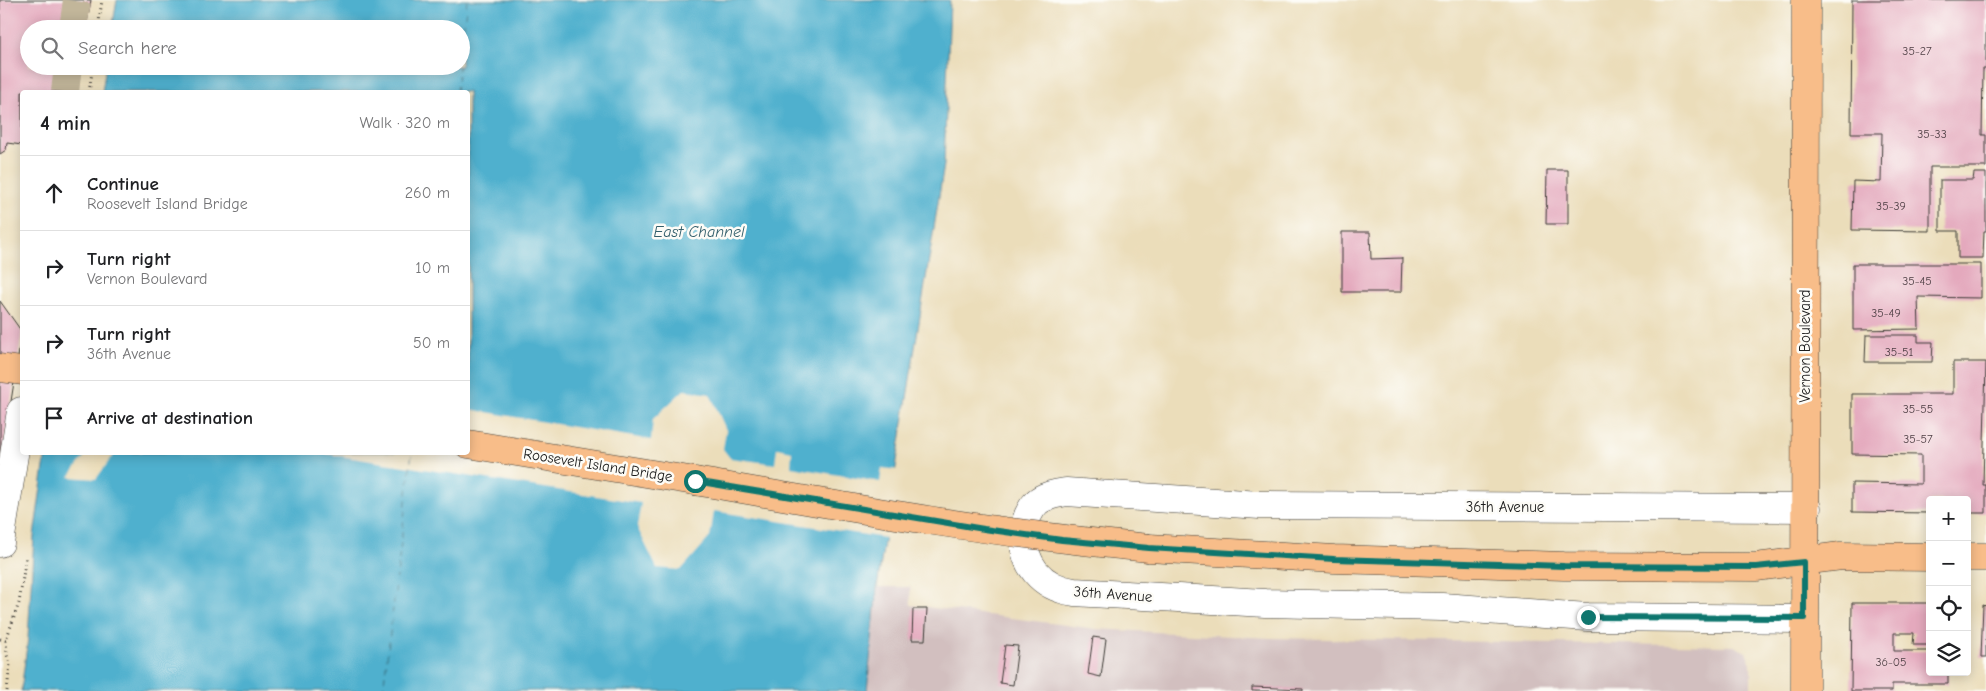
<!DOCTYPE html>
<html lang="en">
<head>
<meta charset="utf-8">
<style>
	:root { --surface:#fff; --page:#f2f2f2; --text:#202124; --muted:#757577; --line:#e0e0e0 }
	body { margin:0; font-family:"Comic Neue",sans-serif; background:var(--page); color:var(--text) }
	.controls { position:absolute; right:15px; bottom:15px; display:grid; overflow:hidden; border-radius:5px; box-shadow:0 2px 12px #0003 }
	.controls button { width:45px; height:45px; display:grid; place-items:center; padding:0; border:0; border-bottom:1px solid var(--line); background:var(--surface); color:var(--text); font:25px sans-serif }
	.stop { position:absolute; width:15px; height:15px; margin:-11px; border:4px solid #0f766e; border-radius:50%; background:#fff }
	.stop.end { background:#0f766e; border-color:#fff; box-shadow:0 1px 5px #0008 }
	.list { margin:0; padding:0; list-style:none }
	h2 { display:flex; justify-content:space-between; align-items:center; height:65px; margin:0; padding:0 20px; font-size:21px }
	h2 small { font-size:16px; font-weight:400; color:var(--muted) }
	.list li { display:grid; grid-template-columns:32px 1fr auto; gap:15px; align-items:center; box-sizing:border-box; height:75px; padding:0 20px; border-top:1px solid var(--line) }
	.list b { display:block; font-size:19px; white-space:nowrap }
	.list p { margin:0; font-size:16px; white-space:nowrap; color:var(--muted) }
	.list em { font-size:16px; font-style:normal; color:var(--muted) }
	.icon { flex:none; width:28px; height:28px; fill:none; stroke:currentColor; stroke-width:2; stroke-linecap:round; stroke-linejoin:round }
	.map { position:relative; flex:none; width:1986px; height:691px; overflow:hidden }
	.search { position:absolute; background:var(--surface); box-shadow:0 2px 12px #0003; left:20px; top:20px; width:450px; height:55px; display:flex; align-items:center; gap:12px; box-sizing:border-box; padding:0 18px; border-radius:28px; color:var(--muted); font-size:19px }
	.panel { position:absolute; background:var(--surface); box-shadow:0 2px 12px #0003; left:20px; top:90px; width:450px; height:365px; border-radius:5px }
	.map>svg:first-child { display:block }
	.industrial { fill:#d2bfbf }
	.water { fill:#4fb0ce; stroke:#366675 }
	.pier { fill:#ebddba }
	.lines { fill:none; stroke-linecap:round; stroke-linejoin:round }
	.ferry { stroke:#335f6c; stroke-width:1; stroke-dasharray:6 5; stroke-linecap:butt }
	.building { fill:#e4a9bd }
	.minor-tunnel { stroke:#c2b69a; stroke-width:28; stroke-dasharray:28 14; stroke-linecap:butt }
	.minor-casing { stroke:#3b3934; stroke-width:29 }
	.major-casing { stroke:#3b3934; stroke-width:29 }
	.path { stroke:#3b3934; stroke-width:3; stroke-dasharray:1 4; stroke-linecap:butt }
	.minor { stroke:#fff; stroke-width:28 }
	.major { stroke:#f8bd89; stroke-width:28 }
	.major-bridge-casing { stroke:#3b3934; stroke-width:29; stroke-linecap:butt }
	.major-bridge { stroke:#f8bd89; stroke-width:28 }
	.route { stroke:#0f766e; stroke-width:6 }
	.labels { text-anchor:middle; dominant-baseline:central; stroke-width:5; stroke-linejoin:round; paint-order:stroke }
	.number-label { font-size:12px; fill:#4e3f44 }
	.street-label { font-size:15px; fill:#1c1c1c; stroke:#fdfcf7 }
	.water-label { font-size:16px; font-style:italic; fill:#335f6c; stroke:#fdfcf7 }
</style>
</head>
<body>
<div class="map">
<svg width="1986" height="691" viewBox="0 0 1986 691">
	<rect width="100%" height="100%" fill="#fdfcf7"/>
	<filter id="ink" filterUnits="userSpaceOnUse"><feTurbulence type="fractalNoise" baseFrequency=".02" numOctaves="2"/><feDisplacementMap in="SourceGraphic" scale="10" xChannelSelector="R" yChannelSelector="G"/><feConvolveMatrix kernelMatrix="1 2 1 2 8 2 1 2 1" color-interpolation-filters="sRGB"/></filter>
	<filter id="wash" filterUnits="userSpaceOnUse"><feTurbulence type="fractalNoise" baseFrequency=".0096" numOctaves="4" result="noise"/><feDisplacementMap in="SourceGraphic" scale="20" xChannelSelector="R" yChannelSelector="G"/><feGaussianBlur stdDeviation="1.12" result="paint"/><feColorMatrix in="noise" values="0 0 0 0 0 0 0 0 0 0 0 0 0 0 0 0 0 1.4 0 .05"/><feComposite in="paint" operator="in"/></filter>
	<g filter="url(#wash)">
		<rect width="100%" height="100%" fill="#ebddba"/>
		<path class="industrial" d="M877,587H910L911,605L1096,629L1270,638L1734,646L1746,652L1751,663V691H867Z"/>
		<path class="water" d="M117,0H950L944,165L877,587L867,691H21L28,638L34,536L46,453L468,452V92H102L106,66H461V29H112Z"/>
		<path class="pier" d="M684,390L710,394L726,430L723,449L730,458L775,464L777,448L792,451L791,467L880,482L882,468L898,470L884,559L885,538L714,511L710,537L681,570L657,568L637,527L641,503L321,453L468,452V409L651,440L653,419Z
			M87,453H115L96,479L69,477Z"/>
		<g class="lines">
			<path class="ferry" d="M461,50L467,0
				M456,92L459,66
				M383,691L412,452"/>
		</g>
		<g id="blocks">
			<path class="building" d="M0,0H91L86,29H29V66H80L76,92H22V145L7,143L6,150L0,154Z
				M1852,0H1986V69H1983L1982,135H1986V167H1930V231L1852,230L1853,181L1881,182L1882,133H1851Z
				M1547,170H1568V224H1546Z
				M1974,173H1986V231H1984L1983,258H1958V231H1940V180H1973Z
				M1342,232H1370L1371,259L1402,258L1401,292H1342Z
				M1853,264H1981V298L1918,297L1919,329L1853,330Z
				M0,301L22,332L1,464H0Z
				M1866,335H1918V342H1933L1932,362H1865Z
				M1953,362H1986L1983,485H1986V513H1967V500H1930V513L1852,512V483L1921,484V455L1852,454V394H1953Z
				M1852,603H1930V645H1913L1914,633H1894V651H1930V672H1948V684H1892V691H1851Z
				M1983,605L1986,606V657H1981Z
				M913,609H927L925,640H912Z
				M1093,637L1106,639L1101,677L1088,674Z
				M1005,645L1018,646L1013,685L1000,683Z
				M1252,687L1303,689V691H1252Z"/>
		</g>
	</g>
	<g filter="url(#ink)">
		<use href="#blocks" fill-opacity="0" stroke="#3b3934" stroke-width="1"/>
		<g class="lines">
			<path class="minor-tunnel" d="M73,29L77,0
				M65,92L68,66"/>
			<g class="minor-casing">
				<path id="minor" d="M0,543L21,411
					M1804,619L1588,617L1442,607L1265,603L1074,592C1041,587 1021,564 1024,530C1025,520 1030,509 1037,502C1045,495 1056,494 1066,492L1260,505L1807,508"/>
			</g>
			<g class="major-casing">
				<path id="major" d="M0,368L22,371
					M468,444L695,481
					M1149,548L1334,559L1564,566L1756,567L1841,556L1930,557
					M1967,557H1986
					M1805,691L1806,0"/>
			</g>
			<path class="path" d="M98,29L102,0
				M89,92L93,66
				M0,639L6,640
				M7,691L10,664L7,655L6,640L19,603L26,557"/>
			<use href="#minor" class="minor"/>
			<use href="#major" class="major"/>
			<g class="major-bridge-casing">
				<path id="major-bridge" d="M695,481C846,507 996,534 1149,548"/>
			</g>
			<use href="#major-bridge" class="major-bridge"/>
		</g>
	</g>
	<g class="lines" filter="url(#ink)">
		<path class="route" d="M695,481L984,529L1062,540L1149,548L1334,559L1564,566L1756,567L1804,562V618L1588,617"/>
	</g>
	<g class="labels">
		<g class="number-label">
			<text x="1917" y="51">35-27</text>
			<text x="1932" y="134">35-33</text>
			<text x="1891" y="206">35-39</text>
			<text x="1917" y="281">35-45</text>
			<text x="1886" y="313">35-49</text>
			<text x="1899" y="352">35-51</text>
			<text x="1918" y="409">35-55</text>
			<text x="1918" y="439">35-57</text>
			<text x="1891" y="662">36-05</text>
		</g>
		<g class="street-label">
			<text transform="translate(1805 346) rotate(-90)">Vernon Boulevard</text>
			<text transform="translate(598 465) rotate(9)">Roosevelt Island Bridge</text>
			<text x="1505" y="507">36th Avenue</text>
			<text transform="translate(1113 594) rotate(4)">36th Avenue</text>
		</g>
		<g class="water-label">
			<text x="699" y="232">East Channel</text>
		</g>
	</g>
</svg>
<div class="controls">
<button>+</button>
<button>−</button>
<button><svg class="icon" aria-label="locate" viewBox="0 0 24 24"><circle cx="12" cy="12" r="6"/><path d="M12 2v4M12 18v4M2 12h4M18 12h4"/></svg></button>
<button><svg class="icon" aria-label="layers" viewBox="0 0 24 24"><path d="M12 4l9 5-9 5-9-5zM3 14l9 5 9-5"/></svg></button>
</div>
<div class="stop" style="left:695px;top:481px"></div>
<div class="stop end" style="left:1588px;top:617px"></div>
<div class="search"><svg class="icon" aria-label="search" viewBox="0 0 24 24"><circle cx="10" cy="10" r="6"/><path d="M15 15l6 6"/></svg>Search here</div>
<section class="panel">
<h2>4 min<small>Walk · 320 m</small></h2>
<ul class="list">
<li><svg class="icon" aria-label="ahead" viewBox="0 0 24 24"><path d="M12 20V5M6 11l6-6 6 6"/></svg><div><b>Continue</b><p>Roosevelt Island Bridge</p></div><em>260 m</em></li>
<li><svg class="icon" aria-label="right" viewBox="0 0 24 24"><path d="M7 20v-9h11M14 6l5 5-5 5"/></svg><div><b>Turn right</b><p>Vernon Boulevard</p></div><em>10 m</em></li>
<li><svg class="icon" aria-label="right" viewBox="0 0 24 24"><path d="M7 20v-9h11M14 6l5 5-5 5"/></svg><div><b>Turn right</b><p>36th Avenue</p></div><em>50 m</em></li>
<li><svg class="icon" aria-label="arrive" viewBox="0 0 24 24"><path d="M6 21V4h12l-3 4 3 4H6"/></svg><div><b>Arrive at destination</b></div></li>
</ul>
</section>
</div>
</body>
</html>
